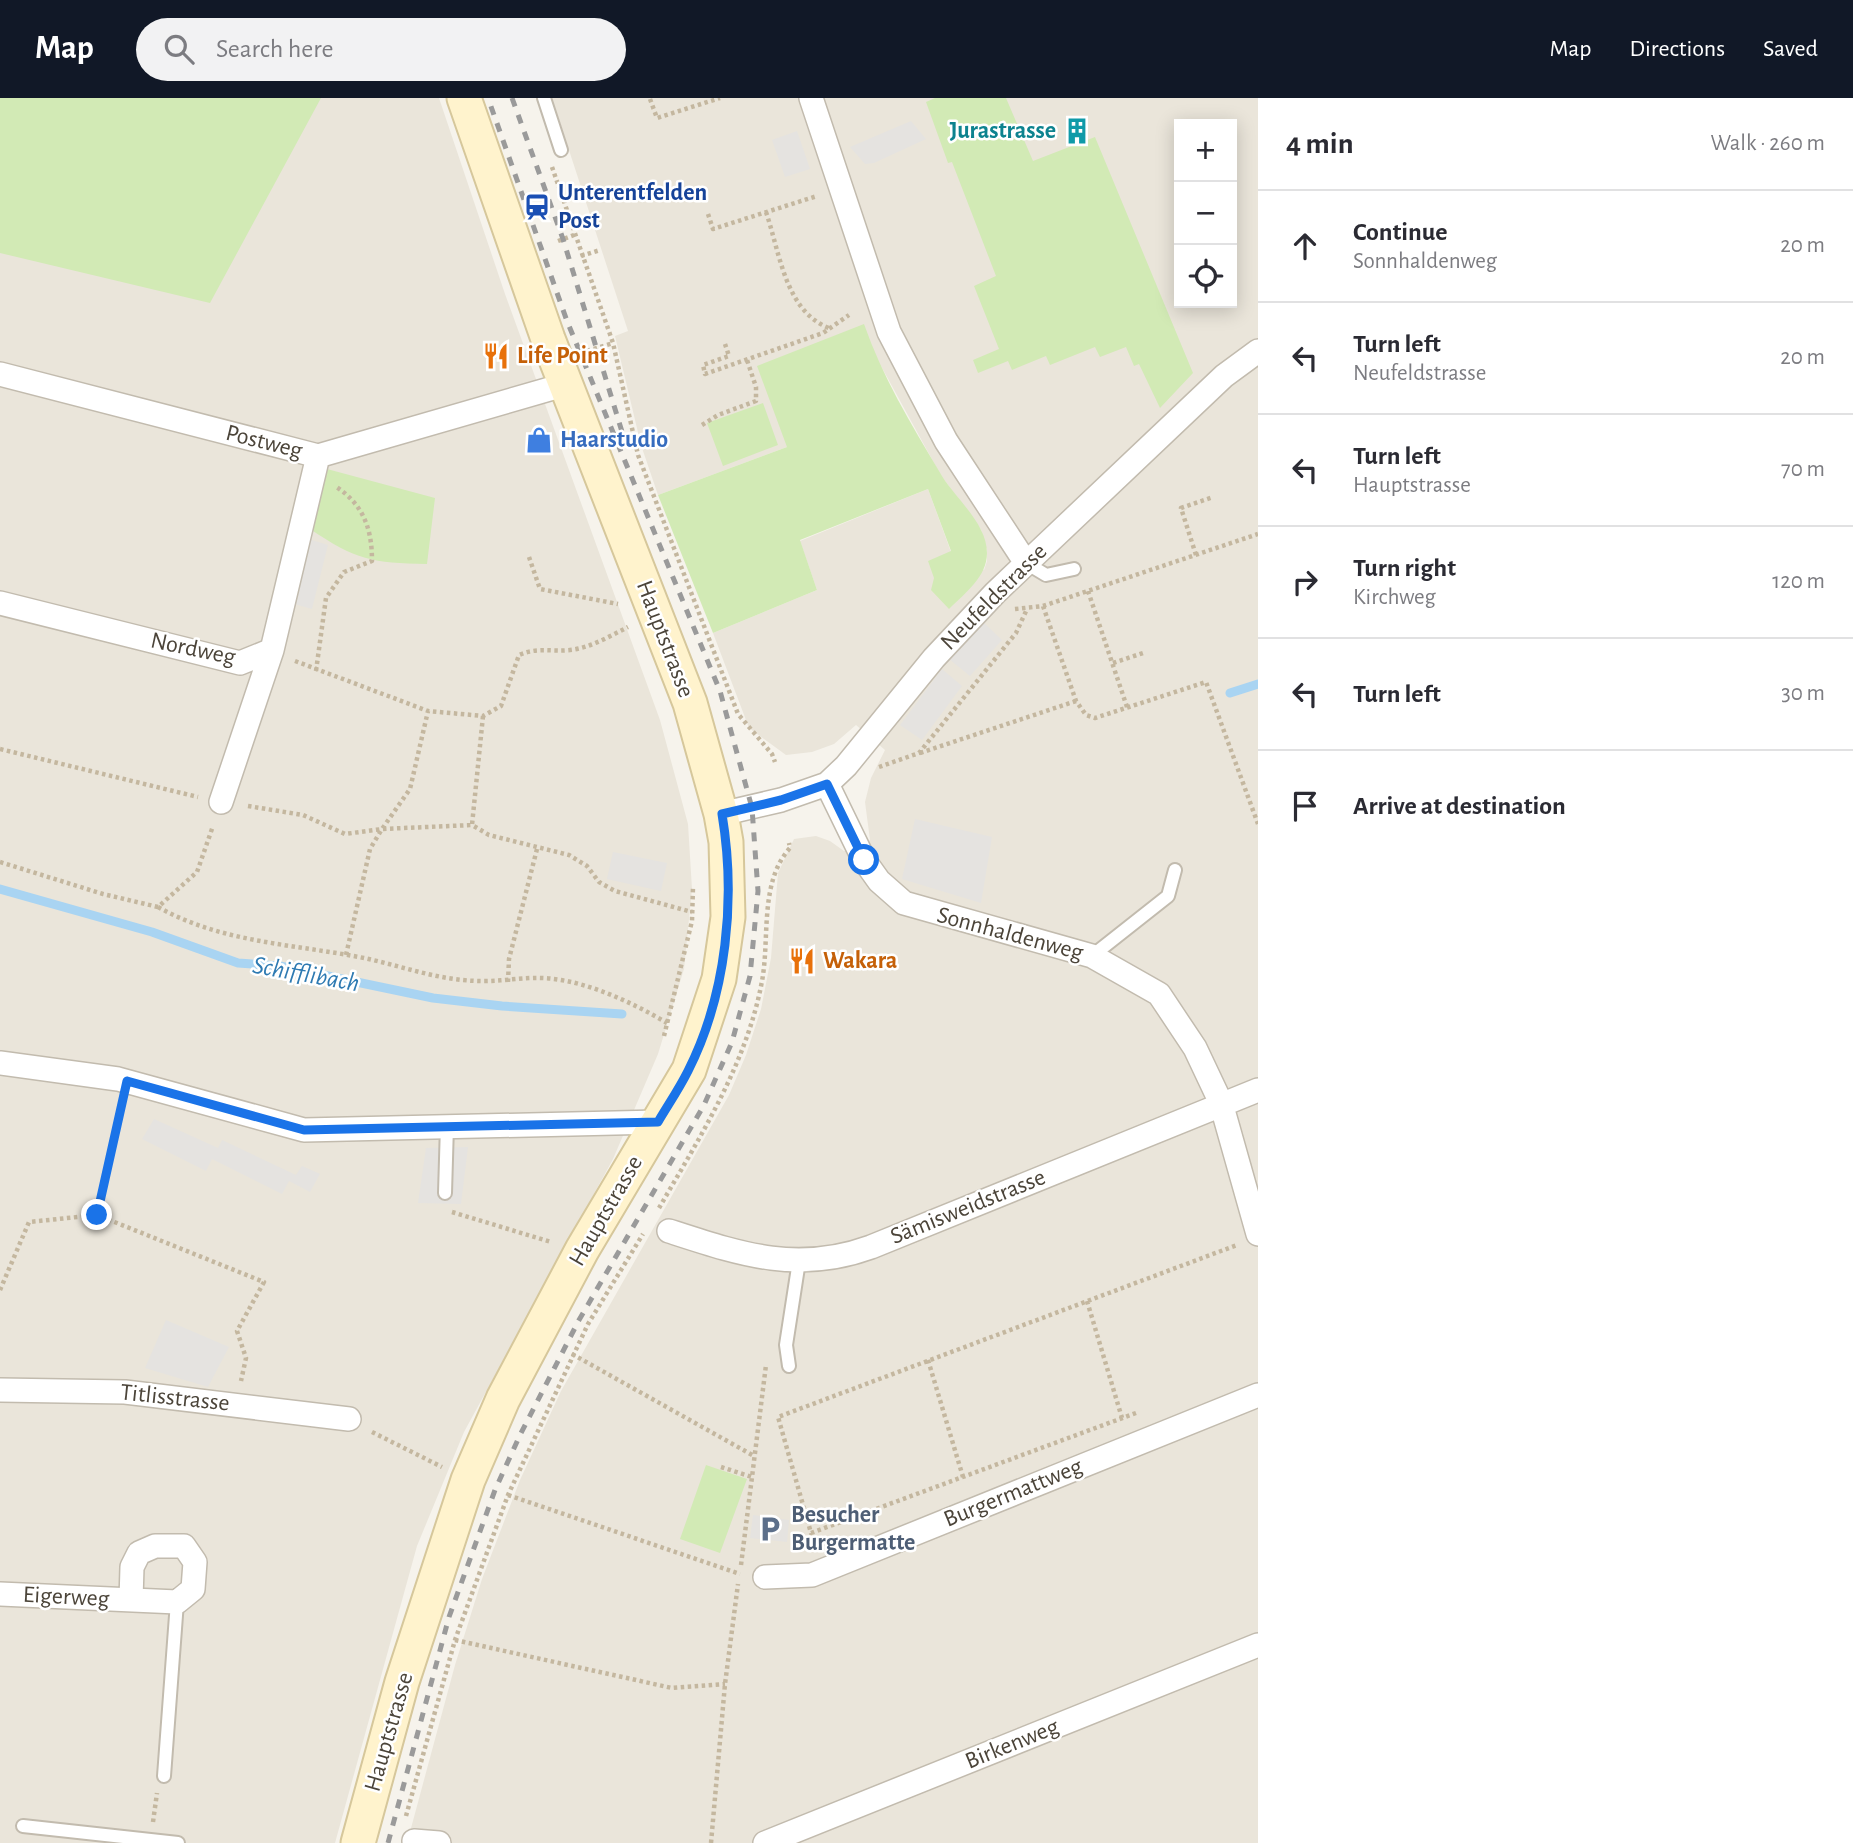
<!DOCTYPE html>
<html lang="en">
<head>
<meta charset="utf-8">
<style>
	:root { --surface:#fff; --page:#f2f2f3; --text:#2b2b33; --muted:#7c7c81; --line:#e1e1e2; --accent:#111827 }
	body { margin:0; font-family:"Alegreya Sans",sans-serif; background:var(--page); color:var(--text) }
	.controls { position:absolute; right:21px; top:21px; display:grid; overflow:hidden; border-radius:0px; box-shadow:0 4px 18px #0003 }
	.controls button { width:63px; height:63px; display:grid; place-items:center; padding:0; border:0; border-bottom:2px solid var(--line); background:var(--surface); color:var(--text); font:35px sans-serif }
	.stop { position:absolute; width:21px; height:21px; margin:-16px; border:5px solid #1a73e8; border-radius:50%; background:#fff }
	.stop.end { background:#1a73e8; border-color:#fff; box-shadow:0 2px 7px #0008 }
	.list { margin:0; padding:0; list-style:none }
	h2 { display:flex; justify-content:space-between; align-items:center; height:91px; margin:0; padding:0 28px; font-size:30px }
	h2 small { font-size:23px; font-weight:400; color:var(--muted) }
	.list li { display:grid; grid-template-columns:46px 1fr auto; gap:21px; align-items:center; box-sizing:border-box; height:112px; padding:0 28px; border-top:2px solid var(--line) }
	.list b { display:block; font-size:26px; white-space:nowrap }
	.list p { margin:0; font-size:23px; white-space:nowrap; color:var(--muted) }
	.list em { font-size:23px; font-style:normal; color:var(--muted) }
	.icon { flex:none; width:38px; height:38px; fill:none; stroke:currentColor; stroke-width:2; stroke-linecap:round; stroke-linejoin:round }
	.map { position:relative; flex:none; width:1258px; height:1745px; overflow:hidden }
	header { display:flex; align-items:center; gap:42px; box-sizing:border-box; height:98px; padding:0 35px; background:var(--accent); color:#fff }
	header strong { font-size:33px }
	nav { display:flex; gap:38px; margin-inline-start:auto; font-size:24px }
	.search { width:490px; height:63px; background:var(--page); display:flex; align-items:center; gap:18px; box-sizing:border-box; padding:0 24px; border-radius:38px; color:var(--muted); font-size:26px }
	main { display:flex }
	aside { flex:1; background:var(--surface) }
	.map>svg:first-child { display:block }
	.residential { fill:#eae5da; fill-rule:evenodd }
	.green { fill:#d2eab5 }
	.parking { fill:#e5e3e0 }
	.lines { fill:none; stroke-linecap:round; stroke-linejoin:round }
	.stream { stroke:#a9d4f2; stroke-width:9 }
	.lane-casing { stroke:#c2bbae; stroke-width:16 }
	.street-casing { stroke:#c2bbae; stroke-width:26 }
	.secondary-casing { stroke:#d6c79b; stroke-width:37 }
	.path { stroke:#c4b79f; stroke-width:4.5; stroke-dasharray:3.5 3.5; stroke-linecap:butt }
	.lane { stroke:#fff; stroke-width:12 }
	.street { stroke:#fff; stroke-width:23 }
	.secondary { stroke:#fff3cd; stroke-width:33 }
	.rail { stroke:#9a9a9a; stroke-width:5; stroke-dasharray:9 9; stroke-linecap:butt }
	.route { stroke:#1a73e8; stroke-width:9 }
	.labels { text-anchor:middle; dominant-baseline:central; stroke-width:5; stroke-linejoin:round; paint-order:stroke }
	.culture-label { font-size:24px; font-weight:bold; fill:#0d838f; stroke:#fff; text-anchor:end }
	.transit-label { font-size:24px; font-weight:bold; fill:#164399; stroke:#fff; text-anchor:start }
	.food-label { font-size:24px; font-weight:bold; fill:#c56008; stroke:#fff; text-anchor:start }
	.shop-label { font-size:24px; font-weight:bold; fill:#366cbe; stroke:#fff; text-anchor:start }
	.street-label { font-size:24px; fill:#4b4439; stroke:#fff }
	.service-label { font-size:24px; font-weight:bold; fill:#4e5e75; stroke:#fff; text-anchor:start }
	.water-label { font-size:26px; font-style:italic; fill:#2e7ab2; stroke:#fff }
</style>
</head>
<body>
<header>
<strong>Map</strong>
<div class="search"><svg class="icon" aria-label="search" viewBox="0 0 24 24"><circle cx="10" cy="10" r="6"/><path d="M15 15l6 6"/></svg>Search here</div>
<nav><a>Map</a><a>Directions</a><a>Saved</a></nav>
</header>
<main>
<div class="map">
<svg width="1258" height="1745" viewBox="0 0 1258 1745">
	<rect width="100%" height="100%" fill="#f6f3ec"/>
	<path class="residential" d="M0,0H439L505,196L660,622L688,726L692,791L684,871L658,956L613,1061L464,1334L417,1448L335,1745H0Z
		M552,0H1258V1745H407L455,1567L482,1481L520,1382L561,1293L729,997L746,957L761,911L771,860L778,775L794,741L816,738L830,743L844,753L870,742L865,704L871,680L885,652L856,627L834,646L812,654L786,657L749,630L713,535L817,492L800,443L928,391L951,454L984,472L987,463V453L981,432L940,376L881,268L787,349L658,397L641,347L615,238L628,233ZM1179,26H1232V205H1179Z"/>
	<path class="green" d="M0,0H321L210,205L0,155Z
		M935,0H1006L1033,63L1095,39L1193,275L1160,310L1139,266L1134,268L1126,249L1100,259L1095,249L1050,267L1046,258L1012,272L1008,263L978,275L973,262L999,251L974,188L996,178L952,64L948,65L926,4Z
		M864,226C882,278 911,326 939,373C953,399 987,424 987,455C987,479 965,495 949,511L931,492L934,480L928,463L951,453L928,391L800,442L817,492L713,535L658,397L787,349L757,268Z
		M763,305L778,347L723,368L707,325Z
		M327,371L435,400L427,466C372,465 356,462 310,431Z
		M706,1367L747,1381L720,1455L680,1441Z"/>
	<path class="parking" d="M911,23L926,41L874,65L865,66L850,49Z
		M797,33L810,71L785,79L772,42Z
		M299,438L328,447L312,511L284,503Z
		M982,523L1002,542L970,578L949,561Z
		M942,571L962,588L922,642L900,627Z
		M915,721L992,739L981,805L902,781Z
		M613,754L667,765L661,793L607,781Z
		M154,1021L218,1050L222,1042L296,1077L302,1068L320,1076L310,1094L289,1083L282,1096L212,1061L206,1073L142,1041Z
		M468,1049L461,1106L418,1105L426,1050Z
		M166,1222L229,1249L208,1289L145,1270Z
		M753,1417L789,1422L787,1444L750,1440Z"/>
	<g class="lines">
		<path class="stream" d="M1230,595L1258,586
			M0,791L152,834L238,865L280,868L433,900L502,908L622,916"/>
		<g class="lane-casing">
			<path id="lane" d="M544,0L561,52
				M1026,465L1046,477L1074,471
				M1092,858L1168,798L1175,772
				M445,1095L447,1027
				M789,1268L786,1247L799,1163
				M164,1678L177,1504
				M23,1728L178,1745"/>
		</g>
		<g class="street-casing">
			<path id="street" d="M811,0L889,234L946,343L1026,465
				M0,276L318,358L567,286
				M0,505L240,565L272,552L318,358
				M827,686L864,762L879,783L904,805L1092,858L1159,896L1195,950L1221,1005L1258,1136
				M221,704L272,552
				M721,716L781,702L827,686L846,668L934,560L995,495L1224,278L1258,253
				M0,965L118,981L304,1032L658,1024
				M669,1133C740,1156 797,1176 871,1149L1258,992
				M0,1292L125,1294L349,1321
				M765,1479L812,1477L1258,1297
				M0,1496L177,1504L193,1491L195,1464L184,1448H155L139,1455L132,1469L131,1502
				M414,1743L439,1745
				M765,1745L1258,1547"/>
		</g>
		<g class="secondary-casing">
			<path id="secondary" d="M358,1745L402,1584L468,1382L503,1301L582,1152L689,972L719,881L728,819L726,744L721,716L690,605L548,241L464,0"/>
		</g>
		<path class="path" d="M650,1L657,20L720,0
			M552,69L613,245L638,357L738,616L772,656L775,664
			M766,114C780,155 785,213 829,230
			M708,116L713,131L817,98
			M558,143L574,137
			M581,158L600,152
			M725,246L729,258L703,267L705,276L823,235L849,217
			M587,253L613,245
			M702,327L718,317L756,303V289L747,262
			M1196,457L1181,410L1213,399
			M529,459L540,491L618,506
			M1088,493L1127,609
			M1043,508L1076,603L1086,617L1095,620L1206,584L1258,726
			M1015,511L1043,508L1258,436
			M295,563L428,613L483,618L501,608L519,557C537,549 551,554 570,552C590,550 610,538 628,529
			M1113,565L1143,555
			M316,573L326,500L344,474L372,463C372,430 363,406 335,388
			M483,618L472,727L489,737L569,757L587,768L599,784L615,793L692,814
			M0,651L198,699
			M920,655L1076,603
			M879,669L919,655L1016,535L1027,511
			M248,708L303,717L345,736L382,731L410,691L428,613
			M0,764L103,796L158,809L197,774L213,728
			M158,809C222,845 294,846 364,860C397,867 430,879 463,882C491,885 506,881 532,880C577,878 630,903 667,925
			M346,857L370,751L382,731L472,727
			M508,884L509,861L537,751
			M664,938L692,823L693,789
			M659,1110C700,1039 747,965 762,883C770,841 759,784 790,750L789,745
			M452,1114L551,1144
			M97,1117L121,1008
			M0,1192L29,1124L97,1117L264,1184L237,1233L246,1260L241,1283
			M1087,1203L1122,1320
			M572,1256L754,1358
			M928,1262L963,1379
			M1136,1315L811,1435L778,1319L1237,1147
			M372,1334L442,1369
			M721,1369L752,1379
			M508,1397L740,1476
			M741,1467L766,1267
			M455,1542L672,1590L725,1586
			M406,1718L455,1542L508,1397L588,1226L643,1136
			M153,1724L157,1695
			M711,1745L725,1586L738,1486"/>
		<use href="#lane" class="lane"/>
		<use href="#street" class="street"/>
		<use href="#secondary" class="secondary"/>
		<path class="rail" d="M512,0L563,141L623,337
			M388,1745L449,1519L495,1392L520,1337L579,1222L704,1007L732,944L750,878L758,793L752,710L720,593L567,223L488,0"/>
	</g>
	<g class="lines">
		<path class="route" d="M97,1117L127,983L304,1032L658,1024C668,1007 679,991 688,973C727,896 736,800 722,716L781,702L827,686L864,762"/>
	</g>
	<defs>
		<g id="building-bare" transform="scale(2.1)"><path d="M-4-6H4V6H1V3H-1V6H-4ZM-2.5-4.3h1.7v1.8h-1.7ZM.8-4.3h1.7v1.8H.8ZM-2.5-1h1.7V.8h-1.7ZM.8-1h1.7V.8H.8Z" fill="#0f9aa8" stroke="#fff" stroke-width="2.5" paint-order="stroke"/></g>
		<g id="station-bare" transform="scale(2.1)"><path d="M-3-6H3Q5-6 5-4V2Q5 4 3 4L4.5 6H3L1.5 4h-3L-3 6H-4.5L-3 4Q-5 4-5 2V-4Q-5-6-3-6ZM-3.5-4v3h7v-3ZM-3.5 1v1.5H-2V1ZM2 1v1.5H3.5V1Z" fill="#1a4fb4" stroke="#fff" stroke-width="2.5" paint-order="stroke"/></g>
		<g id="restaurant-bare" transform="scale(2.1)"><path d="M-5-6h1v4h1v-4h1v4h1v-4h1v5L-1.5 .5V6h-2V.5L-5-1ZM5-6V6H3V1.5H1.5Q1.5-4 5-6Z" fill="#e8710a" stroke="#fff" stroke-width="2.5" paint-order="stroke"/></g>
		<g id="shop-bare" transform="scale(2.1)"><path d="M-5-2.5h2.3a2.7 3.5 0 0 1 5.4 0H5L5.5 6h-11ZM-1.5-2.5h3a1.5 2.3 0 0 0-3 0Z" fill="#3f7fe0" stroke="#fff" stroke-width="2.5" paint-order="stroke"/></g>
		<g id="parking-bare" transform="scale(2.1)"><path d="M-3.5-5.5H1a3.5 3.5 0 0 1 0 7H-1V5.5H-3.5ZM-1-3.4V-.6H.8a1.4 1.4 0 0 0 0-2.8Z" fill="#5c6f8a" stroke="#fff" stroke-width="2.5" paint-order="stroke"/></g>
	</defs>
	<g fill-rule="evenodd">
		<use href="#building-bare" x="1077" y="33"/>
		<use href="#station-bare" x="537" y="109"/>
		<use href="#restaurant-bare" x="496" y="258"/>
		<use href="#shop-bare" x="539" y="342"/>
		<use href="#restaurant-bare" x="802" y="863"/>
		<use href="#parking-bare" x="770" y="1431"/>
	</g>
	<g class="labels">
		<g class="culture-label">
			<text x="1056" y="33">Jurastrasse</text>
		</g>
		<g class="transit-label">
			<text x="558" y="95">Unterentfelden<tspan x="558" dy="28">Post</tspan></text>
		</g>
		<g class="food-label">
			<text x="517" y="258">Life Point</text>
			<text x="823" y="863">Wakara</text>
		</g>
		<g class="shop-label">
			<text x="560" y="342">Haarstudio</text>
		</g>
		<g class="street-label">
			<text transform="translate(264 344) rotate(14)">Postweg</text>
			<text transform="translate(994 499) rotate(-45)">Neufeldstrasse</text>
			<text transform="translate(665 541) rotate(69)">Hauptstrasse</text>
			<text transform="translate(193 551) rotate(12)">Nordweg</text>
			<text transform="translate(1010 836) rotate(15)">Sonnhaldenweg</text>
			<text transform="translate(968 1109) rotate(-22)">Sämisweidstrasse</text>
			<text transform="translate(606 1113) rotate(-60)">Hauptstrasse</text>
			<text transform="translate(175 1300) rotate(6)">Titlisstrasse</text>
			<text transform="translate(1013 1395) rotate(-22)">Burgermattweg</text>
			<text transform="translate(66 1499) rotate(3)">Eigerweg</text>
			<text transform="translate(389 1634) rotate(-74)">Hauptstrasse</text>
			<text transform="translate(1012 1646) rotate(-22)">Birkenweg</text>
		</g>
		<g class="service-label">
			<text x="791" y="1417">Besucher<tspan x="791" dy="28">Burgermatte</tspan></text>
		</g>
		<g class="water-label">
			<text transform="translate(306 876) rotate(10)">Schifflibach</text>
		</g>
	</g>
</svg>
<div class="controls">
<button>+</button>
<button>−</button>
<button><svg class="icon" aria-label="locate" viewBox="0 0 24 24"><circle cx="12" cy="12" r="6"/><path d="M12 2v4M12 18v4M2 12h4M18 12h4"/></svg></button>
</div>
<div class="stop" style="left:864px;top:762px"></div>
<div class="stop end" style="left:97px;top:1117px"></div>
</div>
<aside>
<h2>4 min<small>Walk · 260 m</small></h2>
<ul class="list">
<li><svg class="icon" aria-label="ahead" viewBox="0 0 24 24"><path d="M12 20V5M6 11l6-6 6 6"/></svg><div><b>Continue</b><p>Sonnhaldenweg</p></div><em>20 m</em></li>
<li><svg class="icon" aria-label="left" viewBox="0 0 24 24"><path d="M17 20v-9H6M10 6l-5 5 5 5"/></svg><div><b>Turn left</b><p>Neufeldstrasse</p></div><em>20 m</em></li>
<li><svg class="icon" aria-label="left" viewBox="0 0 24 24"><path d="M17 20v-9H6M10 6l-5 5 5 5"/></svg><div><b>Turn left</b><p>Hauptstrasse</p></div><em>70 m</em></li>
<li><svg class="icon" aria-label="right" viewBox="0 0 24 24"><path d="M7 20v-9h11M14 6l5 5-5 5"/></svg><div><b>Turn right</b><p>Kirchweg</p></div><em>120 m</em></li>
<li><svg class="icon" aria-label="left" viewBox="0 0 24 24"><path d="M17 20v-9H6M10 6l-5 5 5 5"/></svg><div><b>Turn left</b></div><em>30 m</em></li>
<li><svg class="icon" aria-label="arrive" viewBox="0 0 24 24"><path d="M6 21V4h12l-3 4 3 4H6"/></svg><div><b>Arrive at destination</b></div></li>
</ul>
</aside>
</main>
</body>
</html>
